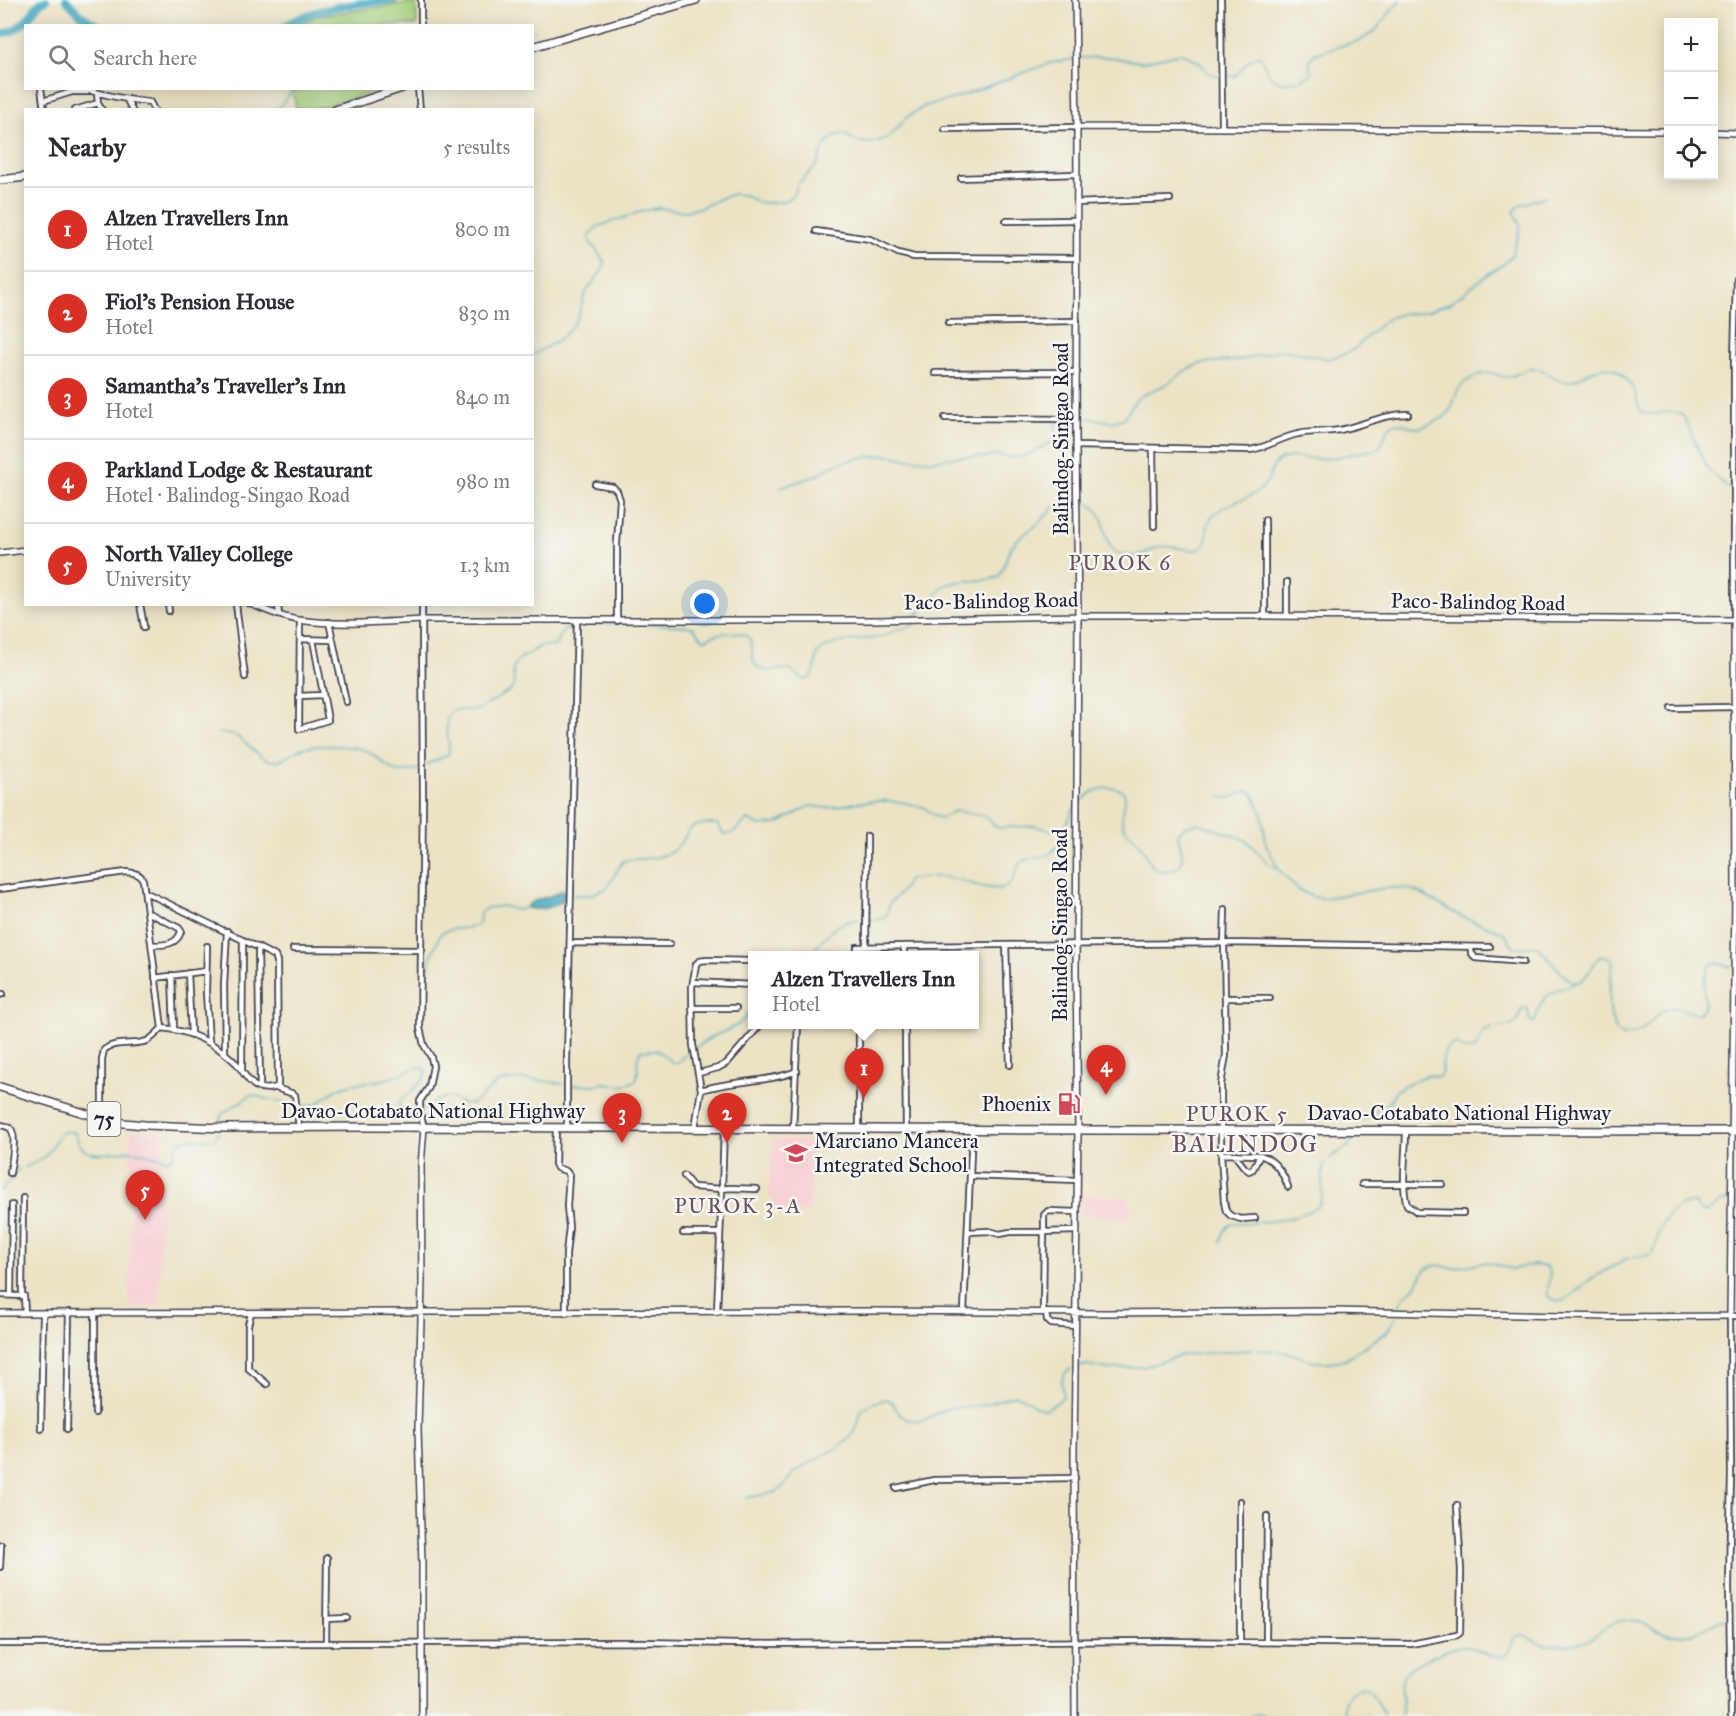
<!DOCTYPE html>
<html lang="en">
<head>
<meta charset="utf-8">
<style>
	:root { --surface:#fff; --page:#f7f7f7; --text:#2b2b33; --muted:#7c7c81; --line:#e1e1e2; --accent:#d93025 }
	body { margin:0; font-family:"IM FELL Great Primer",serif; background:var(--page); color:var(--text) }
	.controls { position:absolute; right:18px; top:18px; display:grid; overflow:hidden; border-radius:0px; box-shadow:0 3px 15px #0003 }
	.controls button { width:54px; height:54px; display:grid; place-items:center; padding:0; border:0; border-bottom:2px solid var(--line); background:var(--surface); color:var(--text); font:30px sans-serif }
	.you { position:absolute; left:705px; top:604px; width:21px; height:21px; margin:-15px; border:4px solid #fff; border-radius:50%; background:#1a73e8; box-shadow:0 0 0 9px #1a73e833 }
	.badge { display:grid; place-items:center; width:39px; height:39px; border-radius:50%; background:var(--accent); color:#fff; font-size:20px; font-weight:700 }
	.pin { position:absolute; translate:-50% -50px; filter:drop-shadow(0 2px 3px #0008) }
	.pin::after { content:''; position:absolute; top:32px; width:21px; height:18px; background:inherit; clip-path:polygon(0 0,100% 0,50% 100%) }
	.popup { position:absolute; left:748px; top:951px; width:231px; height:78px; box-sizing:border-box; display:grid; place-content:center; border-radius:0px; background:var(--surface); filter:drop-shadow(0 2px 4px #0005); font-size:20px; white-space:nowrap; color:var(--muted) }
	.popup b { font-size:22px; color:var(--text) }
	.popup::after { content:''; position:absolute; left:50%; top:100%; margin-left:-12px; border:12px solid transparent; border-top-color:var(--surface) }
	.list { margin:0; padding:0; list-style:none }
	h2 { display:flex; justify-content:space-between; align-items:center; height:78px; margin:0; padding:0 24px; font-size:26px }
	h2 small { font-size:20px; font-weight:400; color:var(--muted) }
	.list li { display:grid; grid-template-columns:39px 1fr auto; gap:18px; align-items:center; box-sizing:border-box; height:84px; padding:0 24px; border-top:2px solid var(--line) }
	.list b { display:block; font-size:22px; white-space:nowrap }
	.list p { margin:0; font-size:20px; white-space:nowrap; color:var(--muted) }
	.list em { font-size:20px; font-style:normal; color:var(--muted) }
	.icon { flex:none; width:33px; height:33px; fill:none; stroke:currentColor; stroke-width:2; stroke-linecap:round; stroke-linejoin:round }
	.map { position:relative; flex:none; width:1736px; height:1716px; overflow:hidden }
	.search { position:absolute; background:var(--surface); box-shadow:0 3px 15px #0003; left:24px; top:24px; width:510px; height:66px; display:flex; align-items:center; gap:15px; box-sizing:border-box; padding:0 21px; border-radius:0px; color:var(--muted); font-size:22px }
	.panel { position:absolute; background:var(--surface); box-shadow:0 3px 15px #0003; left:24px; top:108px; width:510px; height:498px; border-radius:0px }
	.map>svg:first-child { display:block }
	.built { fill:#f7cfd3 }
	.green { fill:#a8d37f; stroke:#657a5d; stroke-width:1.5 }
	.water { fill:#40a8c0; stroke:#31657e; stroke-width:1.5 }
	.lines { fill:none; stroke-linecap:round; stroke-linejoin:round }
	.stream { stroke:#40a8c0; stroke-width:1.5 }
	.river { stroke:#40a8c0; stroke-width:8 }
	.minor-casing { stroke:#403f50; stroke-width:8 }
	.tertiary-casing { stroke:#403f50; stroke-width:8 }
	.primary-casing { stroke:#403f50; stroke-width:10 }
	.trunk-casing { stroke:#403f50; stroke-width:10 }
	.minor { stroke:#fff; stroke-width:4.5 }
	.tertiary { stroke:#fff; stroke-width:5 }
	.primary { stroke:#fff; stroke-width:7 }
	.trunk { stroke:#fff; stroke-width:7 }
	.labels { text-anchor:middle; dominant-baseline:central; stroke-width:5; stroke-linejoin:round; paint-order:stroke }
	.shield { fill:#f6f6f2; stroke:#626272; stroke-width:1.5 }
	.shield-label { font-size:20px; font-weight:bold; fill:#22223b }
	.street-label { font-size:21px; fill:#22223b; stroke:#f6f6f2 }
	.poi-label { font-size:21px; fill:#22223b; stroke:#f6f6f2; text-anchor:end }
	.neighbourhood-label { font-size:22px; letter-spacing:1.5px; fill:#6a515f; stroke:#f6f6f2 }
	.quarter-label { font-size:24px; letter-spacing:1.5px; fill:#6a515f; stroke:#f6f6f2 }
</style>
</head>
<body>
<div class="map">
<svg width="1736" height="1716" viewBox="0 0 1736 1716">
	<rect width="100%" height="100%" fill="#f6f6f2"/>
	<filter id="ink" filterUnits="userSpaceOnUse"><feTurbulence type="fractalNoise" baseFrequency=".0167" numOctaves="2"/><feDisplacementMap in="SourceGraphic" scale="12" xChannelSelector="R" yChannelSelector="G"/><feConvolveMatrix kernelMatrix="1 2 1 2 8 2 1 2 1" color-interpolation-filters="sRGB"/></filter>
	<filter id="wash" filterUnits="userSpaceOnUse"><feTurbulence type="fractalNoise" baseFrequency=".008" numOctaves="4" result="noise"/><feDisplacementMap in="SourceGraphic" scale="24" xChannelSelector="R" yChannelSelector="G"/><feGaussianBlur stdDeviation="1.35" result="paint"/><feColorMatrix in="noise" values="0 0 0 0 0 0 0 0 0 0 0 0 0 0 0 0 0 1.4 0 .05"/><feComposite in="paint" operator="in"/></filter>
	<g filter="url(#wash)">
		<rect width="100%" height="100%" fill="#ebe3c4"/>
		<path class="built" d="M131,1130L162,1133L159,1307L129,1308Z
			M773,1139L814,1141L809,1212L774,1210V1199L768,1198Z
			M1078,1194L1130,1198L1131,1220L1078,1214Z"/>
		<path class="green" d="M416,2L417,25H297L316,16Z
			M293,89V88L384,89L316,109H296Z"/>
		<path class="water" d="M562,890L565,891L567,895C560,906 538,913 526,907C533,897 552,899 562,890Z"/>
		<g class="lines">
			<path class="stream" d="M291,26L293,22
				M1079,58L1108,57L1141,62L1182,53L1201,63L1206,72L1219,76
				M1225,77L1235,76C1243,69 1248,57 1260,56C1265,62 1265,72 1271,77C1281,86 1302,82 1311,74L1309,61L1314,54L1361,40L1375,31L1400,0
				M276,110L290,94L291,88
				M532,355C549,346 567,337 576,320C582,310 581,299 588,289C594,280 603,273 605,262L590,242L589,236L597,227L643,211L658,208L685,211L702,207L721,198L733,194L745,195L757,202L765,203L780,202L788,199L795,192L798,184L816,166L825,146L832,138L837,135L844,134L859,142L872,143L881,140L889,137L907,117L925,106L956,98L1050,63L1073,59
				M1079,422L1091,418L1111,422L1119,420L1124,418L1136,400L1143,395L1167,384L1189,368L1203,363L1241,360L1280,350L1301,353L1329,359L1347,353L1354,349L1383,322L1389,318L1404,313L1413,314L1430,310L1450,303L1488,274L1504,264L1512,255L1519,233L1520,225L1514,212L1520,205L1546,196
				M781,487L816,476L835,464L859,458L884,455L908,459L935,460L958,457H986L996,455L1009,457H1020L1027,455L1054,441L1056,422H1073
				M1080,501C1116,509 1096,545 1120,554C1139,561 1144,551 1160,547C1172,544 1185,551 1197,550C1214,541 1202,530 1211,518C1221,503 1245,501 1259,491C1271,482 1271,465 1278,461C1290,454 1308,459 1320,459C1331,459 1341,456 1352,454C1361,452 1370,452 1379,448C1384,442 1384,434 1389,428C1400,417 1409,429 1419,428C1423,427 1437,421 1441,419C1456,412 1452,391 1465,382C1471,378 1483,372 1490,373C1497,373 1501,378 1508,377C1519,375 1523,367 1538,369C1548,370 1556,383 1566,382C1581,381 1598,361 1614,369C1622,373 1631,384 1635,392C1638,400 1636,406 1643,413C1657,418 1671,406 1684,417L1708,470L1732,491
				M916,616C919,610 925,608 930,603C934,599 937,592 942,588C956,577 982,584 999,577C1005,567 1006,555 1012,546C1018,537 1026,533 1034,527C1050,514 1051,504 1073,501
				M580,625L619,623L688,626L694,628L703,639H707C713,634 721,633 729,633C767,631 741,659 761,669C770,673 779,668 789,670C795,672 799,677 805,680C817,677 815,664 817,654C833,638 861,641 881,637C888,636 892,631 899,629C906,628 911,629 915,622
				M218,733C224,734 231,734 236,736C249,743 259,761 275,761C285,760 291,753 300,749C312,744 351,745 364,750C390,761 387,781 421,768
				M426,765L448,755C452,742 443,729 448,717C453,705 468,712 477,710C482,708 504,694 510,691L514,686L513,668L517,661L541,646H555C563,635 558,630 574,626
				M1219,797L1230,798L1247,791L1253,793L1262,814L1266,844L1278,868
				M1079,804C1091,793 1094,788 1111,788C1138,788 1117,812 1123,825C1126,832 1134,836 1138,842C1145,851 1148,862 1156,870L1166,871L1179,867C1186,857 1179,845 1178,834L1185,826L1198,823L1238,837L1247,841L1267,862L1279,870L1297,889L1313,897L1324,898L1386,888H1402L1416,891L1460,916L1503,932C1508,937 1509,944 1515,947C1522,950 1530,943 1537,947C1548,953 1566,986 1579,982C1588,978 1593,964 1599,957C1606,955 1609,956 1613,961C1611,981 1603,1025 1623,1036C1651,1033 1648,1017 1667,1009C1680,1004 1688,1015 1699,1013C1709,1004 1703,995 1704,984C1705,977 1707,970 1711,964L1718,963L1731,967
				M573,895H590L607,888L623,861C638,857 656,861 671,852C693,838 678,822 717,824L724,834C735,835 739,825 748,820L760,826L768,825L779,823L810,806L828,808L860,802L882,801L901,802L923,807L937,817L942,818L955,811L984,816L989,819L994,826L1000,828L1034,826L1054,831L1064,830
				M868,920L880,919L885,917L890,903L902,891L908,880C922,877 936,875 950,878C964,880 992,893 1006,887C1015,882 1015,871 1020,863C1029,856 1042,860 1051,853C1066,841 1064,821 1075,807
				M807,956C828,936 831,921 863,919
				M426,981L430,959L441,933C456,925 467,932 479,924L480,913L486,908L503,906L516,910L526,908
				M1497,1027L1510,1026L1517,1022L1520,1013L1523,1008L1528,1009L1529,1019L1532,1022L1535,1021C1538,1015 1538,1008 1542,1002C1550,990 1565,988 1577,982
				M696,1048C701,1044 706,1040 712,1037C734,1026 740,1029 753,1006
				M570,1085H592L605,1083L621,1086L636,1081C641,1070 633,1061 641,1051L657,1050L673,1063L678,1062L691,1049
				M299,1106C315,1109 323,1098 336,1090C351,1081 370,1084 386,1079C398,1076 409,1069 421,1067L427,1070C424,1085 408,1091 399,1103L401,1111H417
				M423,1110C432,1107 439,1097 447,1097C457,1097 461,1108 473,1103C482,1099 488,1087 498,1083C516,1076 545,1081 563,1084
				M1357,1123L1359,1120L1368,1118L1374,1112L1388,1103L1396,1091L1403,1086L1422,1077L1427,1075L1438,1077L1441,1075C1443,1061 1441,1045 1458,1044L1464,1050C1478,1052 1478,1042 1483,1032L1492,1028
				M219,1124L222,1114L251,1095L294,1105
				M1330,1158L1349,1146L1355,1136
				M25,1167C33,1164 40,1161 46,1155C57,1144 54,1128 74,1132C78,1138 78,1147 86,1151C99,1157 116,1151 130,1151C143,1151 155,1157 167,1159L173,1157C175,1153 176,1146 179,1143C188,1133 207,1144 217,1137L218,1132
				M0,1190C12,1184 11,1175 20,1168
				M1734,1201L1736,1203
				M1258,1222C1280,1221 1301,1218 1319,1205C1326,1192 1319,1176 1325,1163
				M1221,1241C1227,1219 1236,1222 1256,1223
				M1398,1308L1403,1298L1416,1285L1425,1270L1430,1267L1437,1265L1452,1268L1487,1262L1512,1269L1534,1265L1547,1267C1557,1281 1534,1300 1562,1301C1573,1297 1581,1286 1591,1279C1602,1272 1613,1267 1624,1260C1633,1255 1645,1258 1651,1254C1657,1248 1656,1239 1659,1232C1666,1215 1677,1201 1696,1204L1700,1211L1708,1212L1721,1202L1729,1200
				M1258,1350L1286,1352L1299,1356L1313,1362H1332L1345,1359L1387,1332L1396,1316
				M1078,1367L1088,1365L1109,1369L1143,1367L1182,1355L1252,1350
				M746,1498C756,1495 768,1495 778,1491C784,1488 786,1482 790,1477C807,1460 832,1455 849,1439C869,1420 845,1408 887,1399L892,1402L900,1415L908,1420L919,1421L928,1418L949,1408L979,1406L1015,1395L1024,1398L1036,1407L1045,1409L1056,1403L1063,1397C1062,1384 1058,1376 1071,1369
				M1249,1716L1259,1713L1265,1716
				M1346,1716C1345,1711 1343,1706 1345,1701C1347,1692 1361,1684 1368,1690C1376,1696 1380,1707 1384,1716
				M1401,1716C1406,1702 1396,1684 1406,1672C1411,1665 1455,1645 1464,1646C1475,1647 1487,1656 1498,1657C1515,1658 1508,1633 1522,1635C1528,1635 1533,1641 1539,1643C1550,1647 1567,1645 1580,1643C1591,1641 1594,1637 1602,1630C1609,1624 1619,1621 1628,1620C1640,1620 1647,1626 1658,1631C1667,1635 1679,1636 1689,1634C1703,1632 1713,1620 1727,1619"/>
			<path class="river" d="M66,0L81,15L98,26
				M284,26C292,22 301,17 310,14C336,5 366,3 394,0
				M0,34C10,34 23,25 29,17C36,9 35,5 46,0"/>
		</g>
	</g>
	<g filter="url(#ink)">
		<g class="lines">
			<g class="minor-casing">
				<path id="minor" d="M1221,0L1222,128
					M421,26V0
					M41,88L44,110
					M81,88C104,95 126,100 150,102L154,110
					M418,88L420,110
					M97,94L98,103L102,110
					M127,100L132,110
					M43,101L72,92H87
					M75,110L98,103
					M945,129L1077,127
					M961,178L1076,174
					M1076,203L1170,199
					M1006,221L1076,220
					M816,231L870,239L898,253L914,257L1076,258
					M948,323L1077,321
					M935,373L1077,372
					M945,418L1076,419
					M1076,446L1250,450C1266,448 1279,439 1294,435C1309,430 1325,433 1340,430C1363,425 1384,414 1408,414
					M1153,448L1154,526
					M595,484L613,487L617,491L620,500L617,543V621
					M140,604L144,627
					M168,604L169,611
					M236,604L245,677
					M278,604L279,615
					M422,604L423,801L420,1028L424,1045L431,1057L433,1066L429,1087L420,1101V1113L424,1127
					M1265,616V520
					M1287,616V582
					M300,620L299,729L328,720L313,640
					M1734,620V361L1736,279
					M329,622L346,702
					M300,639L332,640
					M299,696L323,695
					M1671,708L1734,707
					M0,889L126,872C134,873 140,873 143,880L162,1028C157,1033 153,1038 147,1041C134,1046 115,1040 104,1050L102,1059V1118
					M145,892L275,956L277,961L278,1086C271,1090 262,1089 255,1086C247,1081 243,1071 237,1064C216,1043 191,1031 162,1028
					M1225,909L1224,943L1226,1055L1221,1084V1154L1224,1202L1226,1211L1231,1216L1241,1219L1255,1218
					M147,912L179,928L181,931C178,945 164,945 152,945
					M570,943L670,944
					M1006,945L1010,1065
					M207,946L206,992L209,1042
					M904,946V956
					M258,947L260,1087
					M866,947L867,836
					M1471,947V952L1475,958L1523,962
					M293,949L422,950
					M857,956V947L904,946L1224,943L1490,947
					M188,973L191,1034
					M172,975L174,1030
					M155,978L206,971
					M693,982L753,985
					M0,995L3,994
					M1226,998H1270
					M692,1008H736
					M859,1024V1129
					M905,1024L906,1130
					M225,1052L224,985L227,931
					M242,1070L243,940
					M699,1073L718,1068L727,1063L761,1024
					M276,1088L291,1093L295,1095L299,1127
					M701,1090C732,1080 766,1083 797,1071
					M0,1125C2,1125 8,1127 10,1128C18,1135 11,1163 10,1173
					M556,1127L555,1164L557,1168L566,1171L569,1175L567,1206L569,1227L566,1254V1313
					M567,1127V1061L577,621
					M695,1128L701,1090L693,1045L692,987L696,964L699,961L707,960L753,961
					M793,1128L798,1024
					M1406,1130C1406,1151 1401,1186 1407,1205L1417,1212L1463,1213
					M1221,1154L1260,1155L1253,1169L1249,1171L1244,1167L1234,1154
					M1260,1155C1274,1159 1284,1174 1288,1187
					M684,1176L693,1187L722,1189L724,1128
					M970,1176L1077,1180
					M1362,1184H1442
					M1076,1231L1044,1232V1215L1048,1211L1076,1212
					M968,1232L989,1231L1000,1234L1010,1232H1044L1043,1312
					M683,1233H720
					M11,1294L12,1205
					M0,1295L24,1296L25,1313
					M22,1295L23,1198
					M717,1312L722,1189L730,1188L757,1189
					M964,1312L972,1129
					M1046,1312L1047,1320L1051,1324L1075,1326
					M95,1313V1413
					M251,1313L248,1325V1368L267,1384
					M41,1429L43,1313
					M67,1429L69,1312
					M896,1488L934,1480L1075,1478
					M0,1567L1,1545
					M326,1619L347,1618
					M1266,1641L1267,1516
					M1240,1642V1501
					M326,1643L327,1558
					M0,1644L643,1642L738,1644L1163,1641L1411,1644L1457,1635L1460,1633L1461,1570L1457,1505
					M1731,1716L1729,1586L1731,1475L1730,1316H1736"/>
			</g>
			<g class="tertiary-casing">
				<path id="tertiary" d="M1075,0L1077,127L1076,446L1078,616L1076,970L1078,1130L1074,1453L1075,1716
					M1077,127L1668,131
					M1714,132L1736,133
					M0,553L26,550
					M250,604C266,610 282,618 299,620C339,626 382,622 422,620H872L1078,616H1265L1736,620
					M0,1313L876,1311L1102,1313L1333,1311L1609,1317L1730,1316L1735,892L1734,620
					M422,1716V1564L418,1429L422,1282L421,1166L424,1127"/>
			</g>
			<g class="primary-casing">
				<path id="primary" d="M532,47L696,0
					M335,110L402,88
					M0,180L26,177"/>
			</g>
			<g class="trunk-casing">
				<path id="trunk" d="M0,1087L113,1122L145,1125L225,1128L366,1127L1098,1130L1736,1131"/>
			</g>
			<use href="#minor" class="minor"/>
			<use href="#tertiary" class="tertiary"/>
			<use href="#primary" class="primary"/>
			<use href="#trunk" class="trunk"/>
		</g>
	</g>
	<defs>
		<g id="fuel-bare" transform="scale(1.8)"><path d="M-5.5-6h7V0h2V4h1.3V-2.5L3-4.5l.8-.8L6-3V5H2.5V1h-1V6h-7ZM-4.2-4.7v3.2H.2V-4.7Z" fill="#d1495b" stroke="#f6f6f2" stroke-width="2.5" paint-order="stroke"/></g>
		<g id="school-bare" transform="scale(1.8)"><path d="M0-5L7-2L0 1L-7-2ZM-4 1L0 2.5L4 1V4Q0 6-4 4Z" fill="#d1495b" stroke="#f6f6f2" stroke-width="2.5" paint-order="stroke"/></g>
	</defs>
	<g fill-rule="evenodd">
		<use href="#fuel-bare" x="1069" y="1104"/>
		<use href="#school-bare" x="796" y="1153"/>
	</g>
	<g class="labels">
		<rect class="shield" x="87.5" y="1102" width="33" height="34" rx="4.5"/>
		<g class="shield-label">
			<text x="104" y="1119">75</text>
		</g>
		<g class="street-label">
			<text transform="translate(1061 439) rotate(-90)">Balindog-Singao Road</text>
			<text transform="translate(991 601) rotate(-1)">Paco-Balindog Road</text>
			<text transform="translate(1478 602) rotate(1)">Paco-Balindog Road</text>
			<text transform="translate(1060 925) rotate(-90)">Balindog-Singao Road</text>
			<text x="433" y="1111">Davao-Cotabato National Highway</text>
			<text x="1459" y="1113">Davao-Cotabato National Highway</text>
		</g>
		<g class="poi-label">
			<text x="1051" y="1104">Phoenix</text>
			<text x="814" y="1141" text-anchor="start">Marciano Mancera<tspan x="814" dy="24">Integrated School</tspan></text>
		</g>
		<g class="neighbourhood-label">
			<text x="1120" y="562">PUROK 6</text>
			<text x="1237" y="1113">PUROK 5</text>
			<text x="738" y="1205">PUROK 3-A</text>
		</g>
		<g class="quarter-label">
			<text x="1245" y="1144">BALINDOG</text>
		</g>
	</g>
</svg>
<div class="controls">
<button>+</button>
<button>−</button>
<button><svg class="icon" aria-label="locate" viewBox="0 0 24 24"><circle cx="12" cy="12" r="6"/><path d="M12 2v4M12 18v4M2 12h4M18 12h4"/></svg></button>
</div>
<div class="you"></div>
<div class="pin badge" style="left:864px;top:1098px">1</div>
<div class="popup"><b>Alzen Travellers Inn</b>Hotel</div>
<div class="pin badge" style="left:727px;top:1143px">2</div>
<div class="pin badge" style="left:622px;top:1143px">3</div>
<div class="pin badge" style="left:1106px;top:1095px">4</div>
<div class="pin badge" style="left:145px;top:1220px">5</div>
<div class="search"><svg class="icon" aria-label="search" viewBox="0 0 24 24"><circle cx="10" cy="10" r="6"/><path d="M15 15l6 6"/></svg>Search here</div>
<section class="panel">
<h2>Nearby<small>5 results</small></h2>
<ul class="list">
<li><span class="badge">1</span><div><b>Alzen Travellers Inn</b><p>Hotel</p></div><em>800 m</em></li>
<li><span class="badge">2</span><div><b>Fiol's Pension House</b><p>Hotel</p></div><em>830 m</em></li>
<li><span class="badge">3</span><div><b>Samantha's Traveller's Inn</b><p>Hotel</p></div><em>840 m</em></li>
<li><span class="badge">4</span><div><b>Parkland Lodge &amp; Restaurant</b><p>Hotel · Balindog-Singao Road</p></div><em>980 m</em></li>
<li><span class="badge">5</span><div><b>North Valley College</b><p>University</p></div><em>1.3 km</em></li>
</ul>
</section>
</div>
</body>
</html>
